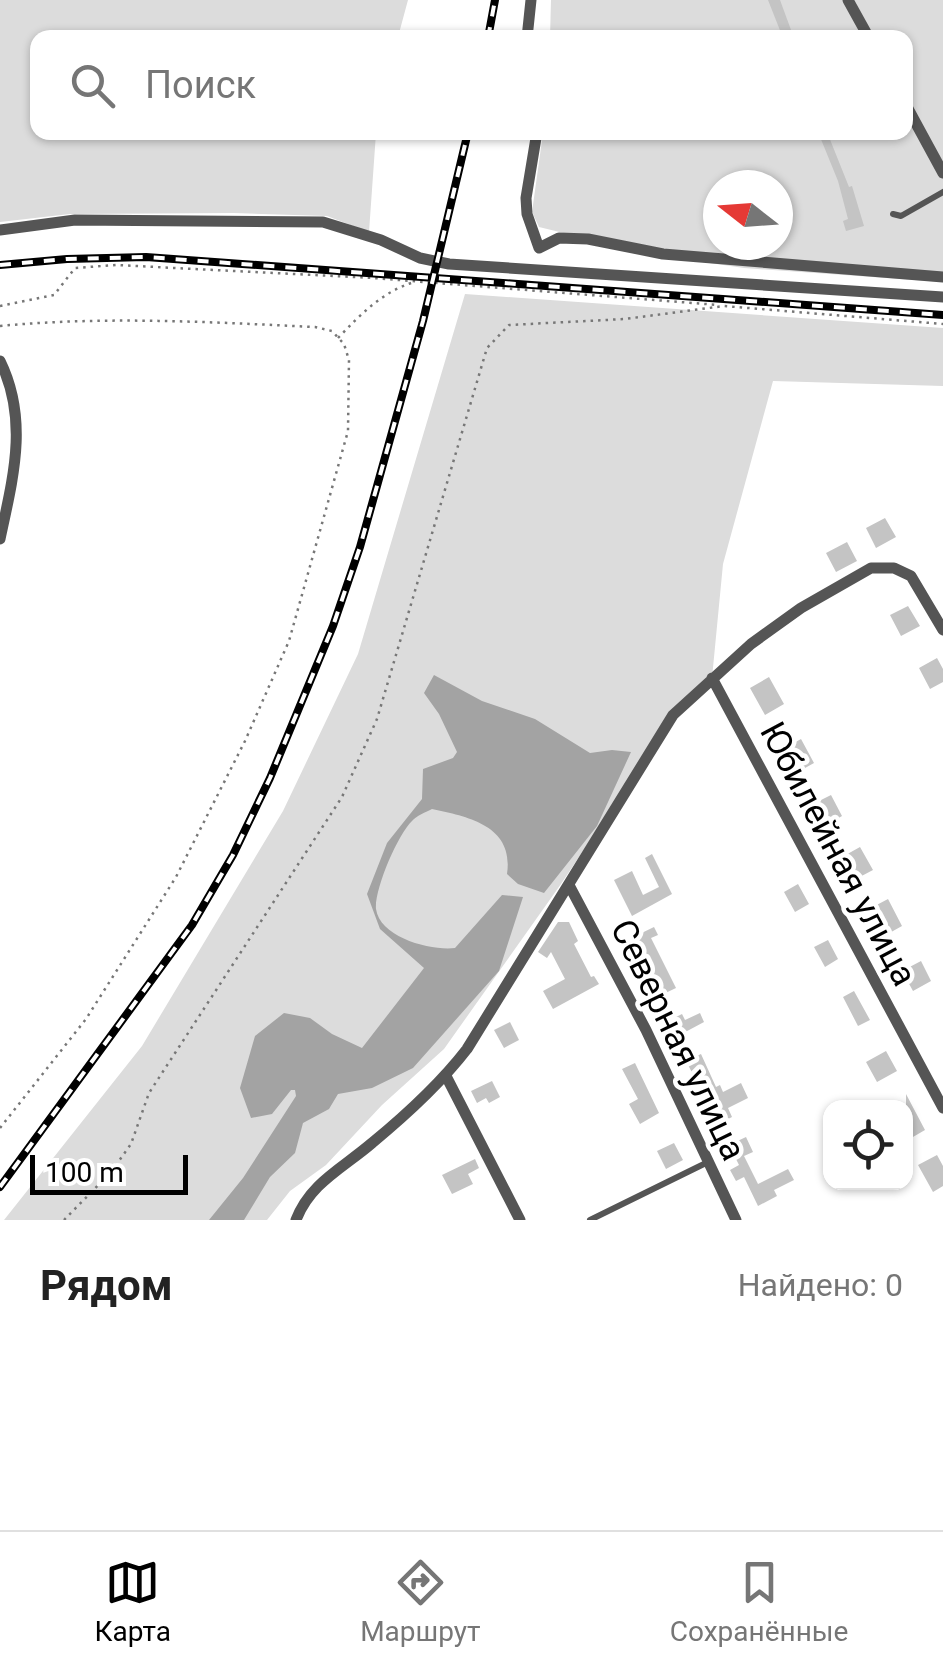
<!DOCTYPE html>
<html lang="ru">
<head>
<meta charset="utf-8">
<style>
	:root { --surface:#fff; --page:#f6f6f6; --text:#222; --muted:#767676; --line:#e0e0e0; --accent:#000 }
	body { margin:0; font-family:Roboto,sans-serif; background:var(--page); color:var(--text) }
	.controls { position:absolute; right:30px; bottom:30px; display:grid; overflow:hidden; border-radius:20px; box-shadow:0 2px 8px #0004 }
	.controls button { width:90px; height:90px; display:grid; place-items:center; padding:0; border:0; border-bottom:2px solid var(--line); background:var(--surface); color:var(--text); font:50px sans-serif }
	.compass { position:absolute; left:703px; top:170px; width:90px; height:90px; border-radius:50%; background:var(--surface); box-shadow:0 2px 8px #0004; rotate:287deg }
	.scale { position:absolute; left:30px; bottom:25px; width:158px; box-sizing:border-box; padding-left:10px; border:5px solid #000; border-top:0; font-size:28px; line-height:35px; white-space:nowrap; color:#000; -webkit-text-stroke:8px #fff; paint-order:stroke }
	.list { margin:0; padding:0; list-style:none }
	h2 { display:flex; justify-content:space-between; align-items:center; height:130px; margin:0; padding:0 40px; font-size:42px }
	h2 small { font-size:32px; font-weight:400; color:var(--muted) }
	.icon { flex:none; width:55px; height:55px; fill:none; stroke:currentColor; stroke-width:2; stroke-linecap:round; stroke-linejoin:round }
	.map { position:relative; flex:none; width:943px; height:1220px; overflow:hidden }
	.search { position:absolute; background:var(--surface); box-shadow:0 2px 8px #0004; left:30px; right:30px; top:30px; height:110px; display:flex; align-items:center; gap:25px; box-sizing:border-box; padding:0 35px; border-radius:20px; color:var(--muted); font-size:38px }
	.sheet { height:310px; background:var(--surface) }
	nav { display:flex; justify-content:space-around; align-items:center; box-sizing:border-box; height:140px; border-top:2px solid var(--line); background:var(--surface); font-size:28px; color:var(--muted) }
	nav a { display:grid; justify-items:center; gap:5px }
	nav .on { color:var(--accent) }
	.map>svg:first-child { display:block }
	.green { fill:#dcdcdc; fill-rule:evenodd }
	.water { fill:#a3a3a3 }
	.building { fill:#c4c4c4 }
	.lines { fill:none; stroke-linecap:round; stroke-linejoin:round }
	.path { stroke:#777; stroke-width:2.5; stroke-dasharray:2.5 5; stroke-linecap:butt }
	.service { stroke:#555; stroke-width:6 }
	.minor { stroke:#555; stroke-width:11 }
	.rail-casing { stroke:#000; stroke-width:8 }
	.rail { stroke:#fff; stroke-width:4; stroke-dasharray:11; stroke-linecap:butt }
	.labels { text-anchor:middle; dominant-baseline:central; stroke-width:9; stroke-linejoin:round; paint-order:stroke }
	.street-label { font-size:35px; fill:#000; stroke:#fff }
</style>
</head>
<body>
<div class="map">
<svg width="943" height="1220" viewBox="0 0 943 1220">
	<rect width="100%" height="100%" fill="#fff"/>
	<path class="green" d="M0,0H408L398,37L38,38V132L376,133L369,232L327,216L234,213L70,214L0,222Z
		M551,0H943V282L744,268L654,255L539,227L532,212L543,133L906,132V38L550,37ZM718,185H778V245H718Z
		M465,294L943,328V386L773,381L723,564L712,678L673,715L561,884L444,1049L382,1105L326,1165L290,1191L267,1220H4L142,1046L283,811L358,654Z"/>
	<path class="water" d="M434,675L482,701L535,719L590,753L612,750L631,752L597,826L544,893L518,884L507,874C514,827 471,817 432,809C426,812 416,816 412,821C398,834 374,890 376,909C380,938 432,951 455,948L502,895L523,897L499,971L413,1068L372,1088L338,1094L329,1109L303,1123L295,1153L270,1177L244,1220H209L243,1178L296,1096L295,1090H291L272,1114L251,1118L240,1088L255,1036L284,1013L310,1018L332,1034L362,1048L424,968L380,929L367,894L387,843L422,799L423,769L453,758L457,752L439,714L424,693Z"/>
	<path class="building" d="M768,0H780L794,38H783Z
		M818,132H827L849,187L852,186L864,226L846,231L843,221L848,219L838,181Z
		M885,518L896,537L876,548L866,528Z
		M847,542L857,561L836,572L826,553Z
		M908,606L920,626L901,636L890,615Z
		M937,658L943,669V682L930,689L919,668Z
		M769,677L784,704L765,715L750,688Z
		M801,739L814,763L796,773L783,749Z
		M831,795L842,816L825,826L813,804Z
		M860,847L873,870L854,880L842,857Z
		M652,854L672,894L632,916L614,880L632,871L643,895L659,887L645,858Z
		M798,884L809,904L795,912L784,892Z
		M888,899L902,926L884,936L869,909Z
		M558,922H569L578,941L574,944L591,977L594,976L599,984L553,1009L543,991L565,979L551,952L547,958L538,952Z
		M654,927L658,935L651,938L676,988L655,998L631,948L625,951L621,943Z
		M828,940L838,959L825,967L814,947Z
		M921,961L931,981L913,991L902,971Z
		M854,991L870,1020L858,1026L843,997Z
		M700,1013L704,1022L676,1037L668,1021L682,1014L685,1020Z
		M510,1022L519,1040L504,1048L494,1030Z
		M886,1051L897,1071L877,1082L866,1062Z
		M701,1054L716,1087L720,1085L723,1092L741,1083L748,1098L728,1108L732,1117L722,1122L718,1113L714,1115L686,1061Z
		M635,1063L659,1113L640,1124L629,1104L638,1099L622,1069Z
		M492,1081L500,1097L489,1103L486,1098L477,1103L471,1091Z
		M906,1094L925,1130L906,1141Z
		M746,1137L753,1152L744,1156L758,1184L788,1169L794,1180L774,1190L777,1196L758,1206L744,1177L736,1181L730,1170L739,1165L729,1145Z
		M674,1143L683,1160L666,1169L657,1151Z
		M937,1155L943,1166V1186L933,1192L918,1165Z
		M475,1159L479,1168L468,1174L473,1184L452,1194L442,1175Z"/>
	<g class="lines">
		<path class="path" d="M0,306L54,295L75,268L116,265L373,278L718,305
			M0,326C106,316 209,322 315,327L332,331L344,344L349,360L348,431L289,641L245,741L176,877L86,1019L0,1128
			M338,338C361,314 382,292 414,282
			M64,1220L111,1172L131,1144L149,1093L342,797L377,719L487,348L509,325L625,319L724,306L943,324"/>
		<path class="service" d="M893,214L901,216L943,192
			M590,1220L708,1162"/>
		<path class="minor" d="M848,0L869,38
			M527,38L531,0
			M906,105L943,173
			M537,132L526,198L527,214L539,248L559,238L588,239L663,254L943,277
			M0,230L75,220L323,222L381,240L420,258L449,264L943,297
			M0,361C29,420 13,478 0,539
			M712,678L943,1108
			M569,885L646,1030L736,1220
			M446,1076L520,1220
			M296,1220C310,1183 343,1168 372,1143C406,1115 440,1084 467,1049L673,715L751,644L801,608L871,568H894L911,576L943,630"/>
		<g class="rail-casing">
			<path id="rail" d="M488,38L495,0
				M0,265L67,259L146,257L943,315
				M0,1187L192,925L233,855L270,778L333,626L360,547L423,321L468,132"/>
		</g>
		<use href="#rail" class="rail"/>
	</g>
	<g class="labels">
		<g class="street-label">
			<text transform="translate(838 854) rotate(62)">Юбилейная улица</text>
			<text transform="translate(678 1040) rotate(64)">Северная улица</text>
		</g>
	</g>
</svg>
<div class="controls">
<button><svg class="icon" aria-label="locate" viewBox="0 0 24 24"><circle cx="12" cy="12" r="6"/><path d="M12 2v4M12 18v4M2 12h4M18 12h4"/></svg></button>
</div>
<svg class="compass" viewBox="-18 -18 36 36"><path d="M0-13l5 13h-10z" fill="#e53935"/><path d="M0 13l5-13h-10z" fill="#767676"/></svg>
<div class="scale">100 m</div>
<div class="search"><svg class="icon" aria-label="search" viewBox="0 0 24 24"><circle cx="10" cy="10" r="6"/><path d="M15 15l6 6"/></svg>Поиск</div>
</div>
<section class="sheet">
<h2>Рядом<small>Найдено: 0</small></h2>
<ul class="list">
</ul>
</section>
<nav>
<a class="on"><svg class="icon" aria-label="map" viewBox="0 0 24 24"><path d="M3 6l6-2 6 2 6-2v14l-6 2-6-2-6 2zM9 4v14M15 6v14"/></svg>Карта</a>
<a><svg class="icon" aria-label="directions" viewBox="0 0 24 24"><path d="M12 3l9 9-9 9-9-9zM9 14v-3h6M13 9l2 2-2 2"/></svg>Маршрут</a>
<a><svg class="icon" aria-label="saved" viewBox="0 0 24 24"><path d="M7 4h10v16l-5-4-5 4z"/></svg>Сохранённые</a>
</nav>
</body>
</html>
